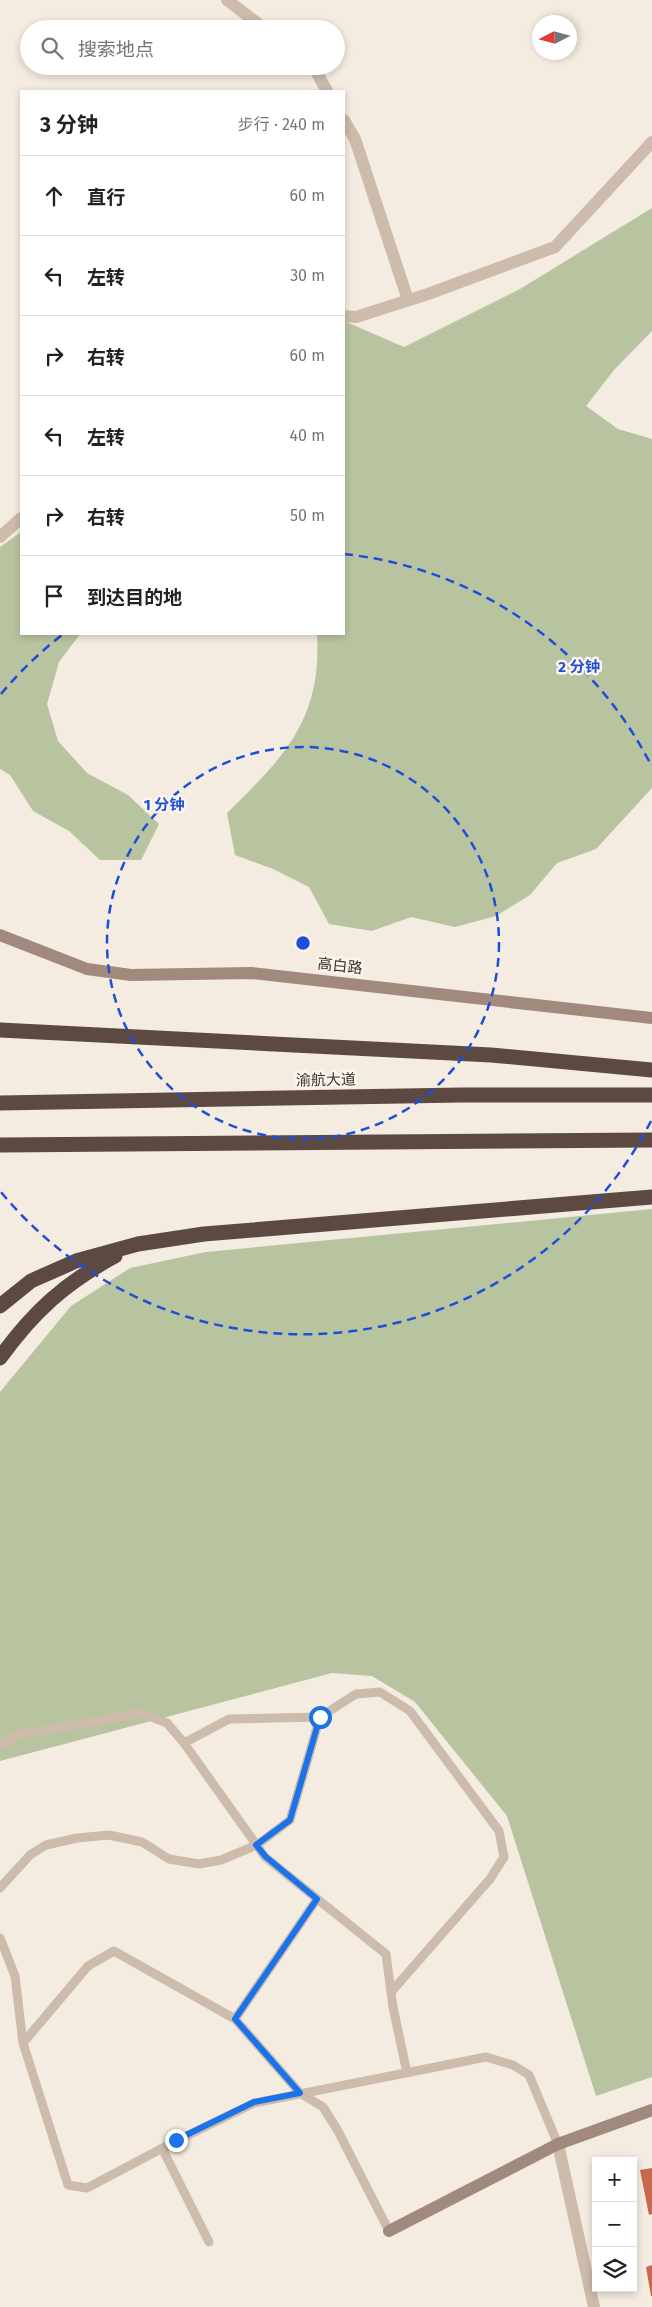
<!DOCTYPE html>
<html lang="zh">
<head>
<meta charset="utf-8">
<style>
	:root { --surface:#fff; --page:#f6f6f6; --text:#222; --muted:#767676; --line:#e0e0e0 }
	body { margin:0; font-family:"Fira Sans","Noto Sans SC",sans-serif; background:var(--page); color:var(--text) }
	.controls { position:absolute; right:15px; bottom:15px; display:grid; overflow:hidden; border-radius:0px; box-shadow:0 2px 8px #0003 }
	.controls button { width:45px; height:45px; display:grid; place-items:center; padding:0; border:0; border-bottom:1px solid var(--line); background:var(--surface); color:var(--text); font:25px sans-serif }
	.compass { position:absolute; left:532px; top:15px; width:45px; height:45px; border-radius:50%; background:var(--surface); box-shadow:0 2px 8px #0003; rotate:264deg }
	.stop { position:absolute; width:15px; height:15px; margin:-11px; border:4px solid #1a73e8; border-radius:50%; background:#fff }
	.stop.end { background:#1a73e8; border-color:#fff; box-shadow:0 1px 5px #0008 }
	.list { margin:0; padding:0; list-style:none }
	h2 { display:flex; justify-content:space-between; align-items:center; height:65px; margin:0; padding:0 20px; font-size:21px }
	h2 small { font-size:16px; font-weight:400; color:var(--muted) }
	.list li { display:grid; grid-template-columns:32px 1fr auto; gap:15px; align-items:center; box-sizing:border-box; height:80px; padding:0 20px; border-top:1px solid var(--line) }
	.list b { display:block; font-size:19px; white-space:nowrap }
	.list em { font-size:16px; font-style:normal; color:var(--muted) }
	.icon { flex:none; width:28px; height:28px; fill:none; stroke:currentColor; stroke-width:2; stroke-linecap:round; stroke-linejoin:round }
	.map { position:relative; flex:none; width:652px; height:2307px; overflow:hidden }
	.search { position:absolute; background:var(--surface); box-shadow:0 2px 8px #0003; left:20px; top:20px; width:325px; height:55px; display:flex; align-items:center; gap:12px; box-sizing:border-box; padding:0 18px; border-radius:28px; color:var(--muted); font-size:19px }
	.panel { position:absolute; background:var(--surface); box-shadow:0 2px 8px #0003; left:20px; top:90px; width:325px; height:545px; border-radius:0px }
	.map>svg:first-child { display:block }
	.green { fill:#b8c4a0 }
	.building { fill:#c8694b }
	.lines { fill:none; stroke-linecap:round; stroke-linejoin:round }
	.lane { stroke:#cdbbac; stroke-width:9 }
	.street { stroke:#cdbbac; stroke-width:12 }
	.secondary { stroke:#a18a7d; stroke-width:12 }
	.highway { stroke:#5c4a42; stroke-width:15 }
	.route { stroke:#1a73e8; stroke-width:6 }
	.ring { fill:none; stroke:#1d4ed8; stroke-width:2.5; stroke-dasharray:9 6 }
	.labels { text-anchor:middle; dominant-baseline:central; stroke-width:5; stroke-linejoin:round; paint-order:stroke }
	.street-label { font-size:15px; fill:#3b302b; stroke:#fbf5ee }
	.centre { fill:#1d4ed8; stroke:#fbf5ee; stroke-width:2.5 }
	.ring-label { font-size:15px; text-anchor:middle; font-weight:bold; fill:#1d4ed8; stroke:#fbf5ee; stroke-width:5; stroke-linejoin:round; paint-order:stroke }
</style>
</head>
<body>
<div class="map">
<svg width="652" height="2307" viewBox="0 0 652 2307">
	<rect width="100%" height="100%" fill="#f4ebe1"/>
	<path class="green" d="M652,208V331L614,370L586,406L618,429L652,439V788L596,849L557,863L530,895L496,916L455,927L411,917L372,931L329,924L309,887L273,869L235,855L227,813C284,757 322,720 317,634H344V321L404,347L520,289Z
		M21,532V634H80L59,662L47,704L58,741L87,773L128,795L159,824L141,860H100L69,831L33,811L10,775L0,769V547Z
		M652,1209V2077L596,2096L507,1816L415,1702L372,1676L332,1673L0,1761V1392L71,1306L130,1268L206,1252Z"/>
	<path class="building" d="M652,2168V2214L649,2215L640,2170Z
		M652,2265V2296H651L646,2267Z"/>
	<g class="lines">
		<path class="lane" d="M184,1743L229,1719L320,1717L356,1694L380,1692L410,1711L499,1831L504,1857L490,1879L392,1991
			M0,1745L17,1735L141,1713L167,1723L184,1743L265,1857L386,1954L393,2007L407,2073
			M0,1888L30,1855L46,1845L77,1838L109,1835L142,1842L169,1859L199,1864L221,1860L257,1845L290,1820L320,1717
			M0,1938L15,1976L23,2043L68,2185L87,2188L176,2141L254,2103L486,2057L513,2065L529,2075L558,2144
			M235,2019L317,1899
			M23,2043L88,1966L114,1951L235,2019L300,2093L323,2107L338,2131L389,2231
			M162,2148L209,2242"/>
		<path class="street" d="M227,0L265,29
			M313,66L327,91
			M344,120L355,139L408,300
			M344,316L356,317L428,294L555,247L652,142
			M0,537L21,518
			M558,2144L594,2307"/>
		<path class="secondary" d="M0,935L87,969L131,975L251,973L652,1018
			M389,2231L558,2144L652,2110"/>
		<path class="highway" d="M0,1030L491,1055L652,1070
			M0,1103L462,1095H652
			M0,1145L652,1140
			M0,1306L31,1281L76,1261L138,1244L204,1234L652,1197
			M0,1358C33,1312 65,1283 115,1256"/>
	</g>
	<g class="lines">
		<path class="route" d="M176,2140L254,2102L300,2093L235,2019L317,1899L266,1857L256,1845L290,1820L320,1717"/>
	</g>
	<g class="ring">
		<circle cx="303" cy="943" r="196"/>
		<path d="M651 1121A391 391 0 0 1 1 1192M1 694A391 391 0 0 1 62 635M344 554A391 391 0 0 1 651 765"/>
	</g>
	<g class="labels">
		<g class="street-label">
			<text transform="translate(340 966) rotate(6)">高白路</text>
			<text transform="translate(326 1080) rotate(-1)">渝航大道</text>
		</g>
	</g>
	<circle cx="303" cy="943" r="8" class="centre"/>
	<g class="ring-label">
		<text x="579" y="672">2 分钟</text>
		<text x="164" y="810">1 分钟</text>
	</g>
</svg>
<div class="controls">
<button>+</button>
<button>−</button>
<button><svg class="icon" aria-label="layers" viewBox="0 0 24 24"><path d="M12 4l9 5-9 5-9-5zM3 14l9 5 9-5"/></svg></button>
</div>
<svg class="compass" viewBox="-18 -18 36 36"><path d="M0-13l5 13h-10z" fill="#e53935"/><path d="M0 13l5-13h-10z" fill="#767676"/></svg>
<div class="stop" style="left:320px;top:1717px"></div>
<div class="stop end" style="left:176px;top:2140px"></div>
<div class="search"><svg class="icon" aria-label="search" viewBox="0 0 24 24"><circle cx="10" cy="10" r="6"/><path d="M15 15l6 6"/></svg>搜索地点</div>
<section class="panel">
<h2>3 分钟<small>步行 · 240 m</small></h2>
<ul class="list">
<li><svg class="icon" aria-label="ahead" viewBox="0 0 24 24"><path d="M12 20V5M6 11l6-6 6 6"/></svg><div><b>直行</b></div><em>60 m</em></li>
<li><svg class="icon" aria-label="left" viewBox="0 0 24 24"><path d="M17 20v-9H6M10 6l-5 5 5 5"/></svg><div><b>左转</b></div><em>30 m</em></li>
<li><svg class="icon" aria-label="right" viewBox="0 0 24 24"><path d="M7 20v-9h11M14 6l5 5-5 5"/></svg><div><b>右转</b></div><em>60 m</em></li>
<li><svg class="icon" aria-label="left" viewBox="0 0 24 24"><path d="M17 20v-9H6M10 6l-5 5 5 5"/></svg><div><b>左转</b></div><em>40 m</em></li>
<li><svg class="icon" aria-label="right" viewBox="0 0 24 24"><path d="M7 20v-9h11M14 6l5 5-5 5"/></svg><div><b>右转</b></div><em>50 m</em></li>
<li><svg class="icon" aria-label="arrive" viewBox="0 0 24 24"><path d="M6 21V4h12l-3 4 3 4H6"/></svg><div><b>到达目的地</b></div></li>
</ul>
</section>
</div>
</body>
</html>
